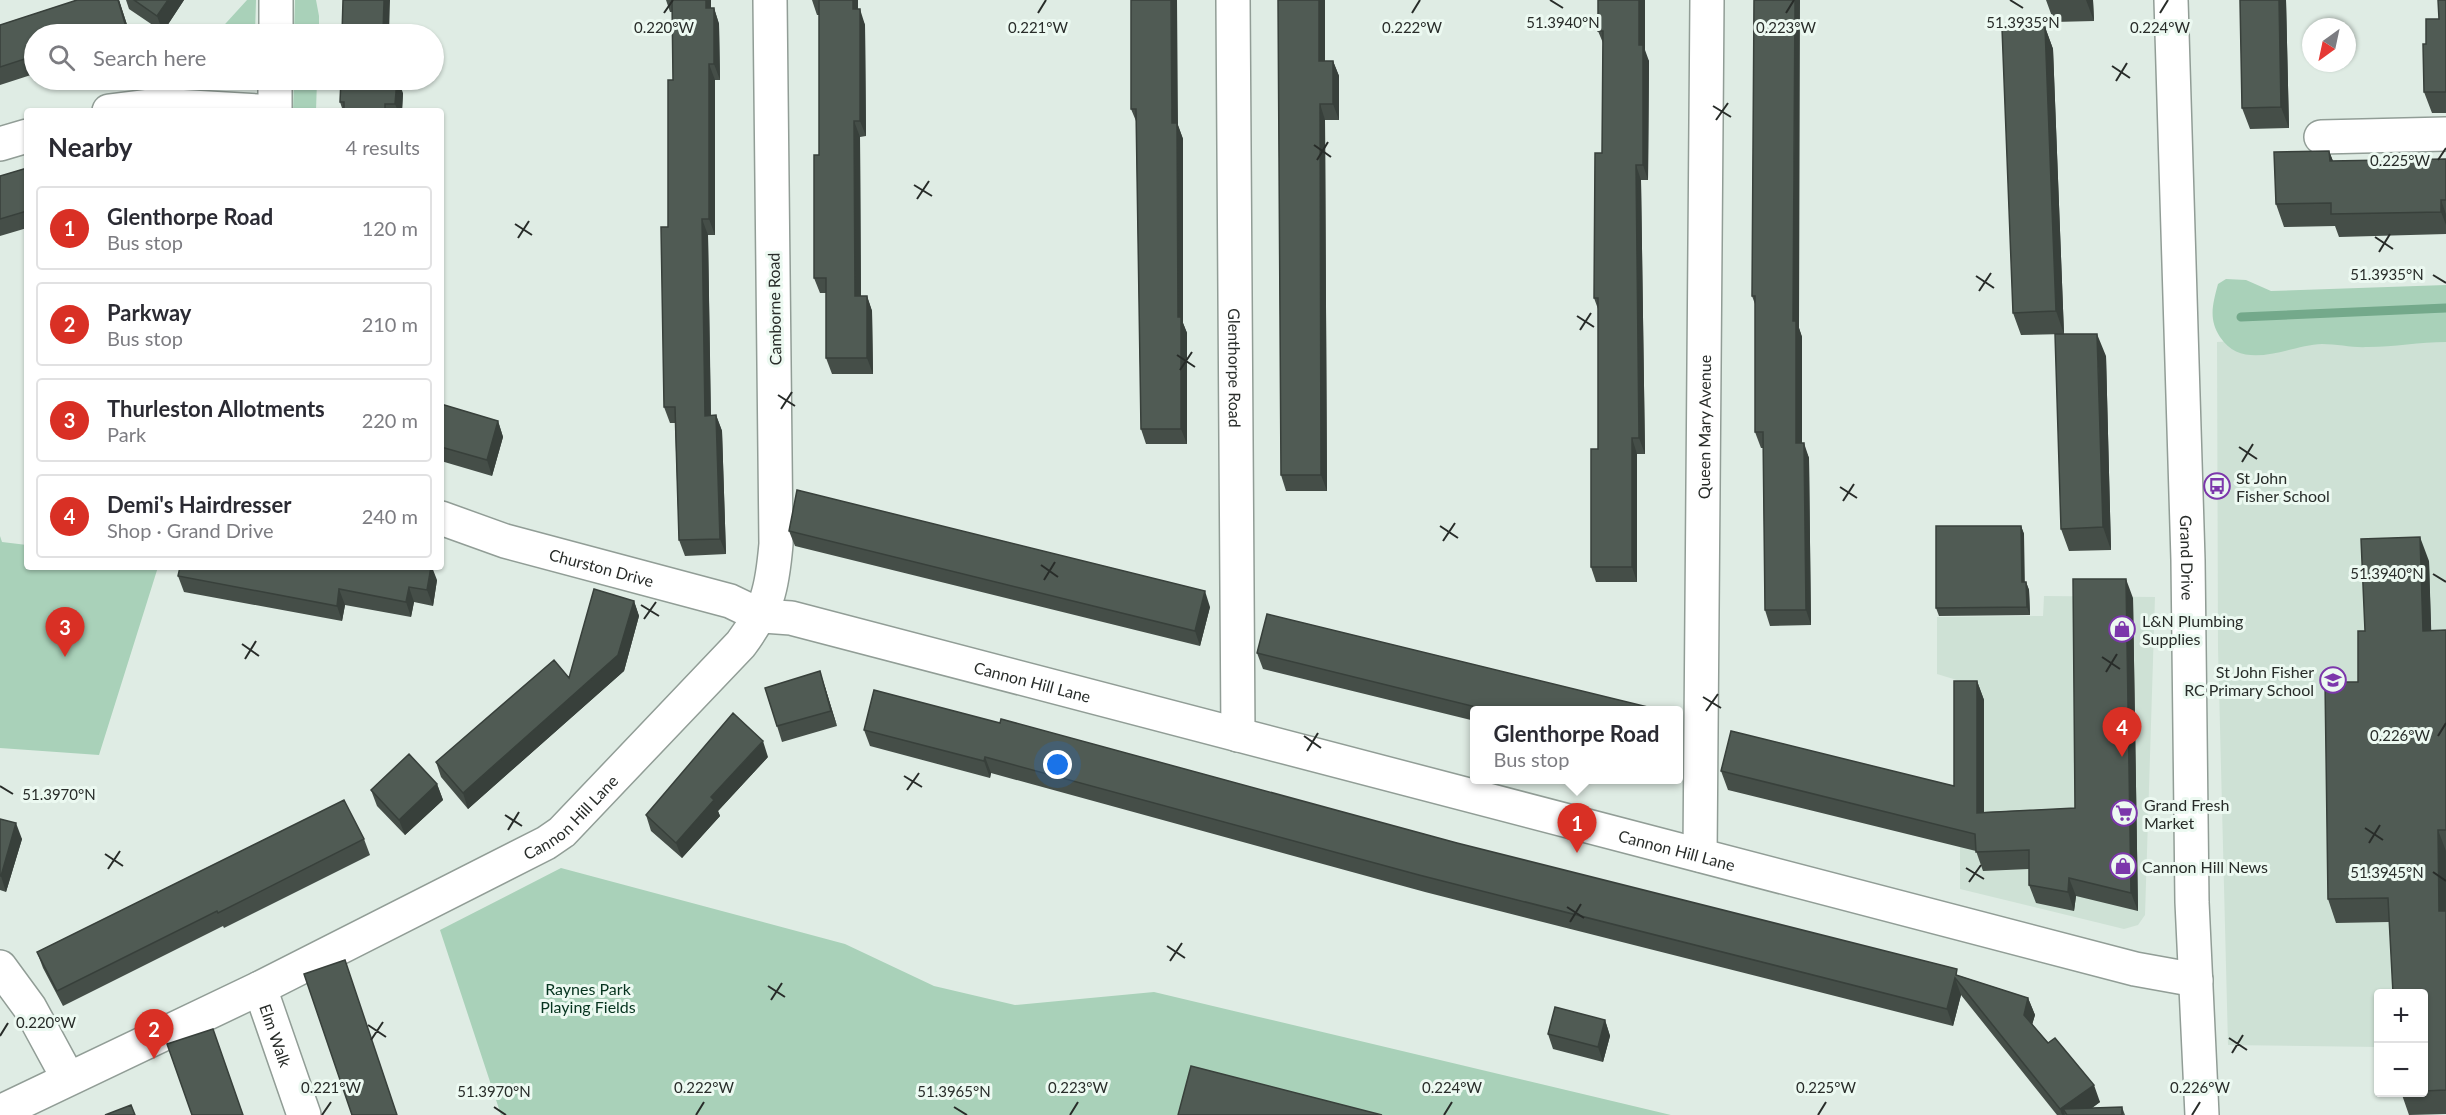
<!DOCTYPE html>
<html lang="en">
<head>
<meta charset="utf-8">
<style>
	:root { --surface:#fff; --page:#f7f7f7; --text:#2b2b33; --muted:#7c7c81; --line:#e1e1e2; --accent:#d93025 }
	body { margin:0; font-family:Lato,sans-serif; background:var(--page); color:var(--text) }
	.controls { position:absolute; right:18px; bottom:18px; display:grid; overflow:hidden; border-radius:6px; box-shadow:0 2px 4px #0004 }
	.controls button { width:54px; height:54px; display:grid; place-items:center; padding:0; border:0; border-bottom:2px solid var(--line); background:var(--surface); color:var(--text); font:30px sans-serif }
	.compass { position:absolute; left:2302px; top:18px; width:54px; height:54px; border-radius:50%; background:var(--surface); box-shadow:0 2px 4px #0004; rotate:213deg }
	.you { position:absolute; left:1058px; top:765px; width:21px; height:21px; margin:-15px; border:4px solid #fff; border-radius:50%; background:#1a73e8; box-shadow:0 0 0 9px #1a73e833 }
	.badge { display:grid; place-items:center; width:39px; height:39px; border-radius:50%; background:var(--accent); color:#fff; font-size:20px; font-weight:700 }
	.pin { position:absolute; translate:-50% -50px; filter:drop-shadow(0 2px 3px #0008) }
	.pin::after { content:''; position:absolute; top:32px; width:21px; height:18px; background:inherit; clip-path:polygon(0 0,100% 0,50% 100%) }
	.popup { position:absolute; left:1470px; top:706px; width:213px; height:78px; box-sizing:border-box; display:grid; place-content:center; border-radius:6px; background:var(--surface); filter:drop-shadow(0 2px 4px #0005); font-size:20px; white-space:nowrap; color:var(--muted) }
	.popup b { font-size:22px; color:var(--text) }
	.popup::after { content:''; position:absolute; left:50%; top:100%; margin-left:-12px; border:12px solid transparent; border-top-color:var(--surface) }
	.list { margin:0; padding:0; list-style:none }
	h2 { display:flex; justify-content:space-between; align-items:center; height:78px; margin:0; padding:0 24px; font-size:26px }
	h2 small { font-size:20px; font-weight:400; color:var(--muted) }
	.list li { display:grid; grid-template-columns:39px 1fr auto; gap:18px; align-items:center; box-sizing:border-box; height:84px; margin:0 12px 12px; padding:0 12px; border:2px solid var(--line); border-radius:6px }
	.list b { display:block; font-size:22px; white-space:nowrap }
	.list p { margin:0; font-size:20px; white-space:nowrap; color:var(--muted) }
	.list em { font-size:20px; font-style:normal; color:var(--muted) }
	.icon { flex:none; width:33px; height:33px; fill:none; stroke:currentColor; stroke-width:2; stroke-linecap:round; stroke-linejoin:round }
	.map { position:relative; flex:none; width:2446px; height:1115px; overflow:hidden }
	.search { position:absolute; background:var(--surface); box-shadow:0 2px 4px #0004; left:24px; top:24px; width:420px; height:66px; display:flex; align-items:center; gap:15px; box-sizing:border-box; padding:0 21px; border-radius:33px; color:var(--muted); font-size:22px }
	.panel { position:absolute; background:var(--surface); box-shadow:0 2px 4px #0004; left:24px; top:108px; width:420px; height:462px; border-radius:6px }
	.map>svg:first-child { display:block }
	.built { fill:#cee1d5 }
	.green { fill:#a9d1b9 }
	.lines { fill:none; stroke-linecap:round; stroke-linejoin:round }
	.stream { stroke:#74a98b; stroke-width:9 }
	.minor-casing { stroke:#919d96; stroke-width:36 }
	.major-casing { stroke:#919d96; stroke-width:36 }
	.minor { stroke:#fff; stroke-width:33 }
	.major { stroke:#fff; stroke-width:33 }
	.wall { fill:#454e48 }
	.shaded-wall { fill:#38403b }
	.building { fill:#505b54; stroke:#38403b; stroke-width:1.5 }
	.ticks { fill:none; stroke:#282c29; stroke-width:2 }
	.labels { text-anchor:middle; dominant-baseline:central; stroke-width:6; stroke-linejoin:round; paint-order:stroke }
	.street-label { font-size:16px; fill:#282c29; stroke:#ecf9f1 }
	.poi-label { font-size:16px; fill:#282c29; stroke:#ecf9f1; text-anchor:start }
	.park-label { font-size:16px; fill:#05331e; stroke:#ecf9f1 }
	.ticks-label { font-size:15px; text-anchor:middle; fill:#282c29; stroke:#ecf9f1; stroke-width:6; stroke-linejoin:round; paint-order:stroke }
</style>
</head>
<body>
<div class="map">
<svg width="2446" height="1115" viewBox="0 0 2446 1115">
	<rect width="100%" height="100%" fill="#dfece4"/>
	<path class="built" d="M2446,330V1047L2424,994H2378V1047L2228,1045L2218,648L2217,342Z
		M2044,596L2155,597L2145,915L2138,925L2124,929L1960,889V681L1937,674V617L2043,616Z"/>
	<path class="green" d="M247,0H256L255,34H216Z
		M295,0H316L319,16V34H294Z
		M124,80H249L234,88L103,90V88Z
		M294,80H317L316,111H293Z
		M2226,279L2246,280L2271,291L2446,285V342C2420,342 2394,347 2368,347C2353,348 2338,344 2322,344C2289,345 2244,373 2220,337C2208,319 2213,303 2218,284Z
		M0,536L2,542L27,545V567H158L99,755L0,748Z
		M561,868L845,944L934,986L1015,1005L1154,992L1671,1115H501L440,930Z"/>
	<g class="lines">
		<path class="stream" d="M2241,317L2446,308"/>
		<g class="minor-casing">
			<g id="minor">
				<path id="s1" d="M1233,0L1238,735"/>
				<path d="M276,34V0"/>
				<path d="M109,111L157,105L258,111"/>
				<path d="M275,111V80"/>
				<path d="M2321,137L2446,134"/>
				<path d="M0,144L27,136"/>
				<path id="s2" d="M441,518L505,541L730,601L761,616L791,618L2135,969L2196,980"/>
				<path id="s3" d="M1700,855L1707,0"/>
				<path d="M0,967L30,1008L68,1078"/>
				<path id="s4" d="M260,988L304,1115"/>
				<path id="s5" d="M0,1112L260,988L546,843L562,832L741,644C768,607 772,590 776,544L770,0"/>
			</g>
		</g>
		<g class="major-casing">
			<g id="major">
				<path id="s6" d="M2171,0L2188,560L2192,902L2202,1115"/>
			</g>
		</g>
		<use href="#minor" class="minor"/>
		<use href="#major" class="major"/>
	</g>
	<path class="wall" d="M77,0H119L130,34H34V74L0,85V25Z
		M126,0H184L163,32L129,9Z
		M666,0H711V8H714L719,24L720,80H715V235H708L711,416L716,415L722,431L726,554L685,556L679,540L675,423H670L664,407L668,227L673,80L672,12H670Z
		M812,0H858V9L865,25L866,136L860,137L861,296H867L872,311L873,374H832L826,358V293H820L814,278L819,155V15H817Z
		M1131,0L1183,139V323L1187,333V444H1146L1141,429L1136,121L1131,109Z
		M1278,0H1325V61H1333L1339,76V120H1325L1327,491H1286L1281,475Z
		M1598,0L1649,61L1648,180H1641L1645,454H1637V582H1596L1591,567L1598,449V309L1594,298L1602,153L1603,43L1598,31Z
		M1754,0L1799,328L1802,337V443L1809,458L1811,625L1770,626L1765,610L1763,448H1761L1755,432V304L1752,296Z
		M2046,0H2093L2094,21L2054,22Z
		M2240,0H2286L2289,128L2250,129L2242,108Z
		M2446,0V113H2432L2424,92L2426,44L2439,19Z
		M2045,27L2053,49L2064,334L2021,335L2013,313Z
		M403,93L402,111H343L340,102Z
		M2329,151L2333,161L2446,159V234L2339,237L2335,226L2284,227L2276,204Z
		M27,168V228L0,236V176Z
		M2106,356L2111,550L2069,551L2061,529Z
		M441,404L498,421L503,437L492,476L441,461Z
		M2021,526L2024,534V582H2026L2029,590L2030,615L1939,616L1936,608Z
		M789,531L1210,607L1200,646L795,546Z
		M2429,561L2431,631L2446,630V1114L2409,1115L2401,1092H2424V993L2389,922L2336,923L2328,899L2365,631Z
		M178,576L437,580L433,606L414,602L411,617L345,605L342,621L184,592Z
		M2133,598L2138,911L2076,896L2074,911L2036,903L2029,885V869L1983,871L1976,851L1728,790L1721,771L1954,786L1977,681L1984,700V812L2075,808Z
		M634,601L639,616L624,671L468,809L441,777L436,762L569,678Z
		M1257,653L1664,711H1475V721L1263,669Z
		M825,687L837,726L782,742L777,726Z
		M864,730L1457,843L1960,976L2028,998L2035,1015L2032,1024L2100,1102L2092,1108L2122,1107L2125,1115H2057L1961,995L1953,1026L1425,892L991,773L990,778L870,746Z
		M768,757L718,811L720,816L682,858L651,831L646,815Z
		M437,784L443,800L405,835L377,806L371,790Z
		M0,819L22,839L6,892L0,890Z
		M364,839L370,855L224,928L223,926L63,1006L43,968L37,952Z
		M1605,1020L1610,1036L1603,1062L1553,1049L1548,1034Z"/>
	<path class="shaded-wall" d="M118,0H119L130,34L126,27Z
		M168,0H184L163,32L157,16Z
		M384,0H390L389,34H383Z
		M706,0H711V24L706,8Z
		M853,0H858V25L853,9Z
		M1171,0H1177L1178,125L1183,139V323L1187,333V444L1181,429L1178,317L1172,123Z
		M1319,0H1325V76L1319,61Z
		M1639,0H1645V50L1649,61L1648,180L1643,165L1639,45Z
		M1795,0H1800L1799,328L1802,337V458L1796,443L1793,321Z
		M2086,0H2093L2094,21Z
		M2279,0H2286L2289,128L2281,107Z
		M714,8L719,24L720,80L714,64Z
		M860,9L865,25L866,136L860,121Z
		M2045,27L2053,49L2064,334L2056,311Z
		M1333,61L1339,76V120L1333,104Z
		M709,64L715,80V235L709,219Z
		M397,80H398L403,93L402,111H398L395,104Z
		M1320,104L1325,120L1327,491L1321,475Z
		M854,121L860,137L861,311L855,296Z
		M2329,151L2338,174L2330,161Z
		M1636,165L1641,180L1645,454L1639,438Z
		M2441,200L2446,214V225L2441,212Z
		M702,219L708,235L711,431L705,416Z
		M867,296L872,311L873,374L867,358Z
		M2097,334L2106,356L2111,550L2103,527Z
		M716,415L722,431L726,554L720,539Z
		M498,421L503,437L492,476L487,460Z
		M1632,438L1637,454V582L1632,567Z
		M1804,443L1809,458L1811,625L1806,610Z
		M2021,526L2024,534L2025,590L2022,582Z
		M2420,537L2429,561L2432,655L2423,631Z
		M431,567H432L437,580L433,606L427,590Z
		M2126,579L2133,598L2138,911L2131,893Z
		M2026,582L2029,590L2030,615L2027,607Z
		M409,587L414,602L411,617L406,602Z
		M339,589L345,605L342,621L337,606Z
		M1205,591L1210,607L1200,646L1195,631Z
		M634,601L639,616L624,671L468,809L463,793L618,655Z
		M820,671L825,687L837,726L831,711Z
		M1977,681L1984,700V831L1977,813Z
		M763,741L768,757L718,811L720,816L682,858L676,843L711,797Z
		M985,757L991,773L990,778L984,761Z
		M437,784L443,800L405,835L399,820Z
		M16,823L22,839L6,892L1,876Z
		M2438,830L2446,851V929L2439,911Z
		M2069,878L2076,896L2074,911L2068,892Z
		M1955,978L1961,995L1953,1026L1947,1009Z
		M2028,998L2035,1015L2030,1032L2024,1015Z
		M1605,1020L1610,1036L1603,1062L1598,1047Z
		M2094,1085L2100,1102L2082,1115L2063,1109L2065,1115H2062L2060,1109Z"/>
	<path class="building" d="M77,0H118L126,27L103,34H34V56L0,67V25Z
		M134,0H168L157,16Z
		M343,0H384L383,34H342Z
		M672,0H706V8H714V64H709V219H702L705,416L716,415L720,539L679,540L675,407H664L661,227H668V80H673Z
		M819,0H853V9H860V121H854L855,296H867V358H826V278H814V155H819Z
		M1131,0H1171L1172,123H1177L1178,317H1181V429H1141L1136,109H1131Z
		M1278,0H1319V61H1333V104H1320L1321,475H1281Z
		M1598,0H1639V45H1643V165H1636L1639,438H1632V567H1591V449H1598V298H1594L1595,153H1602L1603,31H1598Z
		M1754,0H1795L1793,321H1796V443H1804L1806,610H1765L1763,432H1755V296H1752Z
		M2240,0H2279L2281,107L2242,108Z
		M2438,0H2446V92H2424L2423,44H2426V19H2439Z
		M2045,27L2056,311L2013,313L2002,28Z
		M341,80H397L395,104H385V111H344V102H340Z
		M2329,151L2330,161L2446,159V200H2441V212L2331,214V203L2276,204L2274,152Z
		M27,168V211L0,219V176Z
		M2055,334H2097L2103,527L2061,529Z
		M441,404L498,421L487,460L441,447Z
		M797,490L1205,591L1195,631L789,531Z
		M1936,526H2021L2022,582H2026L2027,607L1936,608Z
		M2420,537L2423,631L2446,630V830H2438L2439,911H2446V1090L2424,1091V993H2393L2388,898L2328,899L2325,682H2358V631H2365L2361,539Z
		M180,567H431L427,590L409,587L406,602L339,589L337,606L178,576Z
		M2073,579H2126L2131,893L2069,878L2068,892L2029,885V850L1976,852L1975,834L1721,771L1731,731L1954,786V681H1977V813L2075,808Z
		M594,589L634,601L618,655L463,793L436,762L554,660L569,678Z
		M1267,614L1664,711H1492L1257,653Z
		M820,671L831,711L777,726L765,688Z
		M874,690L1000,723L1001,719L1457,843L1957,969L1956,975L2028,998L2024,1015L2048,1043L2055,1038L2094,1085L2060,1109L1955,978L1947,1009L1419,875L985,757L984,761L864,730Z
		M733,713L763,741L711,797L714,800L676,843L646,815Z
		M409,754L437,784L399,820L371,790Z
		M344,800L364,839L218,913L217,911L57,991L37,952Z
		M0,819L16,823L1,876H0Z
		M345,960L397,1115H352L304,974Z
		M1555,1007L1605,1020L1598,1047L1548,1034Z
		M213,1029L243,1115H192L167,1044Z
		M1191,1066L1382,1115H1178Z
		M131,1105L135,1115H105Z
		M2122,1107V1115H2067L2063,1109Z"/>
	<path class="ticks" d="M1550,0L1563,8M2010,0L2023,8M664,13L673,0M1038,13L1046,0M1412,13L1420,0M1786,13L1794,0M2160,13L2168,0M2112,66L2130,78M2116,81L2127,63M1713,106L1731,117M1716,120L1728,103M1314,145L1331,157M1317,160L1328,142M2438,160L2446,148M914,185L932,196M917,199L929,181M515,224L532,235M2375,237L2393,249M518,238L529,221M2379,252L2390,234M2433,275L2446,283M1976,276L1994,288M1979,291L1991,273M1577,316L1594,327M1580,330L1591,313M1177,355L1195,367M1180,370L1192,352M778,395L795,406M781,409L792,392M2239,447L2257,459M2242,462L2253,444M1840,487L1857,498M1843,501L1854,484M1440,526L1458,538M1443,541L1455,523M1041,565L1058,577M2433,574L2446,582M1044,580L1055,562M641,605L659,616M644,619L656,602M242,644L259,656M2102,657L2120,669M245,659L256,641M2106,672L2117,654M1703,697L1721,708M1706,711L1718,694M1304,736L1321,748M2438,736L2446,723M1307,751L1318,733M904,776L922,787M0,786L13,794M907,790L919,773M505,815L522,826M2365,828L2383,840M508,830L519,812M2369,843L2380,825M105,854L123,866M1966,868L1984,879M108,869L120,851M2433,872L2446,881M1969,882L1981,865M1567,907L1584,918M1570,922L1581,904M1167,946L1185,958M1170,961L1182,943M768,986L785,997M771,1000L782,983M368,1025L386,1037M0,1036L8,1023M2229,1038L2247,1050M371,1040L383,1022M2232,1053L2243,1035M494,1107L506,1115M954,1107L967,1115M322,1115L331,1102M696,1115L704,1102M1070,1115L1078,1102M1444,1115L1452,1102M1818,1115L1826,1102M2192,1115L2200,1102"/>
	<defs>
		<g id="bus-ring" transform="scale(1.35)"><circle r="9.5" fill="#ecf9f1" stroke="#7c37ab" stroke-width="1.5"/><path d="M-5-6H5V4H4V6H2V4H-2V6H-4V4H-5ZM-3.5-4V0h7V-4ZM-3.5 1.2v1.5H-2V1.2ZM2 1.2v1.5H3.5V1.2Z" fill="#7c37ab"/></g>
		<g id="shop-ring" transform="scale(1.35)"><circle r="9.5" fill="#ecf9f1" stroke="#7c37ab" stroke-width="1.5"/><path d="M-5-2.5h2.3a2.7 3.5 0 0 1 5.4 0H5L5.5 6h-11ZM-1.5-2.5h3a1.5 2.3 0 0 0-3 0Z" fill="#7c37ab"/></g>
		<g id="school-ring" transform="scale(1.35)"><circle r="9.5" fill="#ecf9f1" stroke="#7c37ab" stroke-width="1.5"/><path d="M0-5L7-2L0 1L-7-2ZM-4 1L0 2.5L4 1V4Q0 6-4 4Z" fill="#7c37ab"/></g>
		<g id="supermarket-ring" transform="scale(1.35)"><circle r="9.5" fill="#ecf9f1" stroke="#7c37ab" stroke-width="1.5"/><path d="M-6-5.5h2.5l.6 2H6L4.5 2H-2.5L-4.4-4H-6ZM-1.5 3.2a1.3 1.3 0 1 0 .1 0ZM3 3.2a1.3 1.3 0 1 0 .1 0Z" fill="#7c37ab"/></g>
	</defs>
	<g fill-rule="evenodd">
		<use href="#bus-ring" x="2217" y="486"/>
		<use href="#shop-ring" x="2122" y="629"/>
		<use href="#school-ring" x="2333" y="680"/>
		<use href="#supermarket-ring" x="2124" y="813"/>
		<use href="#shop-ring" x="2123" y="866"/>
	</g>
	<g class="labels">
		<g class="street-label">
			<text transform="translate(774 309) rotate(-91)">Camborne Road</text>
			<text stroke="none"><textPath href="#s1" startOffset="368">Glenthorpe Road</textPath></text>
			<text stroke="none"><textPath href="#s3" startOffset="428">Queen Mary Avenue</textPath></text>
			<text stroke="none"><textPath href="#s6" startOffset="558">Grand Drive</textPath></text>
			<text stroke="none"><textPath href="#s2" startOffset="168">Churston Drive</textPath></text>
			<text stroke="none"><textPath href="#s2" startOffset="615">Cannon Hill Lane</textPath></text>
			<text stroke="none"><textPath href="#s5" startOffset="644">Cannon Hill Lane</textPath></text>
			<text stroke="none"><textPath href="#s2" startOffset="1281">Cannon Hill Lane</textPath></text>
			<text stroke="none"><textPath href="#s4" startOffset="50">Elm Walk</textPath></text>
		</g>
		<g class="poi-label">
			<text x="2236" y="477">St John<tspan x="2236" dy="18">Fisher School</tspan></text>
			<text x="2142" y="620">L&amp;N Plumbing<tspan x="2142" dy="18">Supplies</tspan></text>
			<text x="2314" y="671" text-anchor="end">St John Fisher<tspan x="2314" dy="18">RC Primary School</tspan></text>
			<text x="2144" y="804">Grand Fresh<tspan x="2144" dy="18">Market</tspan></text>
			<text x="2142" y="866">Cannon Hill News</text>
		</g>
		<g class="park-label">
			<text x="588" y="988">Raynes Park<tspan x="588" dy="18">Playing Fields</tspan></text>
		</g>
	</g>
	<g class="ticks-label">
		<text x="1563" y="28">51.3940°N</text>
		<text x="2023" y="28">51.3935°N</text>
		<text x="1786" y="33">0.223°W</text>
		<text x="664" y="33">0.220°W</text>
		<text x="1038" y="33">0.221°W</text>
		<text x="1412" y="33">0.222°W</text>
		<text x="2160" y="33">0.224°W</text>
		<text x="2400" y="166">0.225°W</text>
		<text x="2387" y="280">51.3935°N</text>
		<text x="2387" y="579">51.3940°N</text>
		<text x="2400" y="741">0.226°W</text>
		<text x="59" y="800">51.3970°N</text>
		<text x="2387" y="878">51.3945°N</text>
		<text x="46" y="1028">0.220°W</text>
		<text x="331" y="1093">0.221°W</text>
		<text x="704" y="1093">0.222°W</text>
		<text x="1078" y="1093">0.223°W</text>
		<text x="1452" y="1093">0.224°W</text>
		<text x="1826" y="1093">0.225°W</text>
		<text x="2200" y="1093">0.226°W</text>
		<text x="494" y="1097">51.3970°N</text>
		<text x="954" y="1097">51.3965°N</text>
	</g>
</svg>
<div class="controls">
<button>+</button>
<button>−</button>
</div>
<svg class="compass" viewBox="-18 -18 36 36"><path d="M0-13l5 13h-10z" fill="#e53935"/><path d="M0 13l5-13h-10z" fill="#7c7c81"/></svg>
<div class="you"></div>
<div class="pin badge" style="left:1577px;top:853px">1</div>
<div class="popup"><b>Glenthorpe Road</b>Bus stop</div>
<div class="pin badge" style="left:154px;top:1059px">2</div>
<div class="pin badge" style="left:65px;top:657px">3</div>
<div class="pin badge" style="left:2122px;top:757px">4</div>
<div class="search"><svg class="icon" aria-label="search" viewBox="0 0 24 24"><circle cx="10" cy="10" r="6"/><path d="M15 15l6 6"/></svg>Search here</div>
<section class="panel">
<h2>Nearby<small>4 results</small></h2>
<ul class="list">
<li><span class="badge">1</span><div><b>Glenthorpe Road</b><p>Bus stop</p></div><em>120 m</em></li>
<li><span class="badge">2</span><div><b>Parkway</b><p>Bus stop</p></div><em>210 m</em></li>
<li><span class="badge">3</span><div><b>Thurleston Allotments</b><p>Park</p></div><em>220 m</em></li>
<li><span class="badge">4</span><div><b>Demi's Hairdresser</b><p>Shop · Grand Drive</p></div><em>240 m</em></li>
</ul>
</section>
</div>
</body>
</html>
